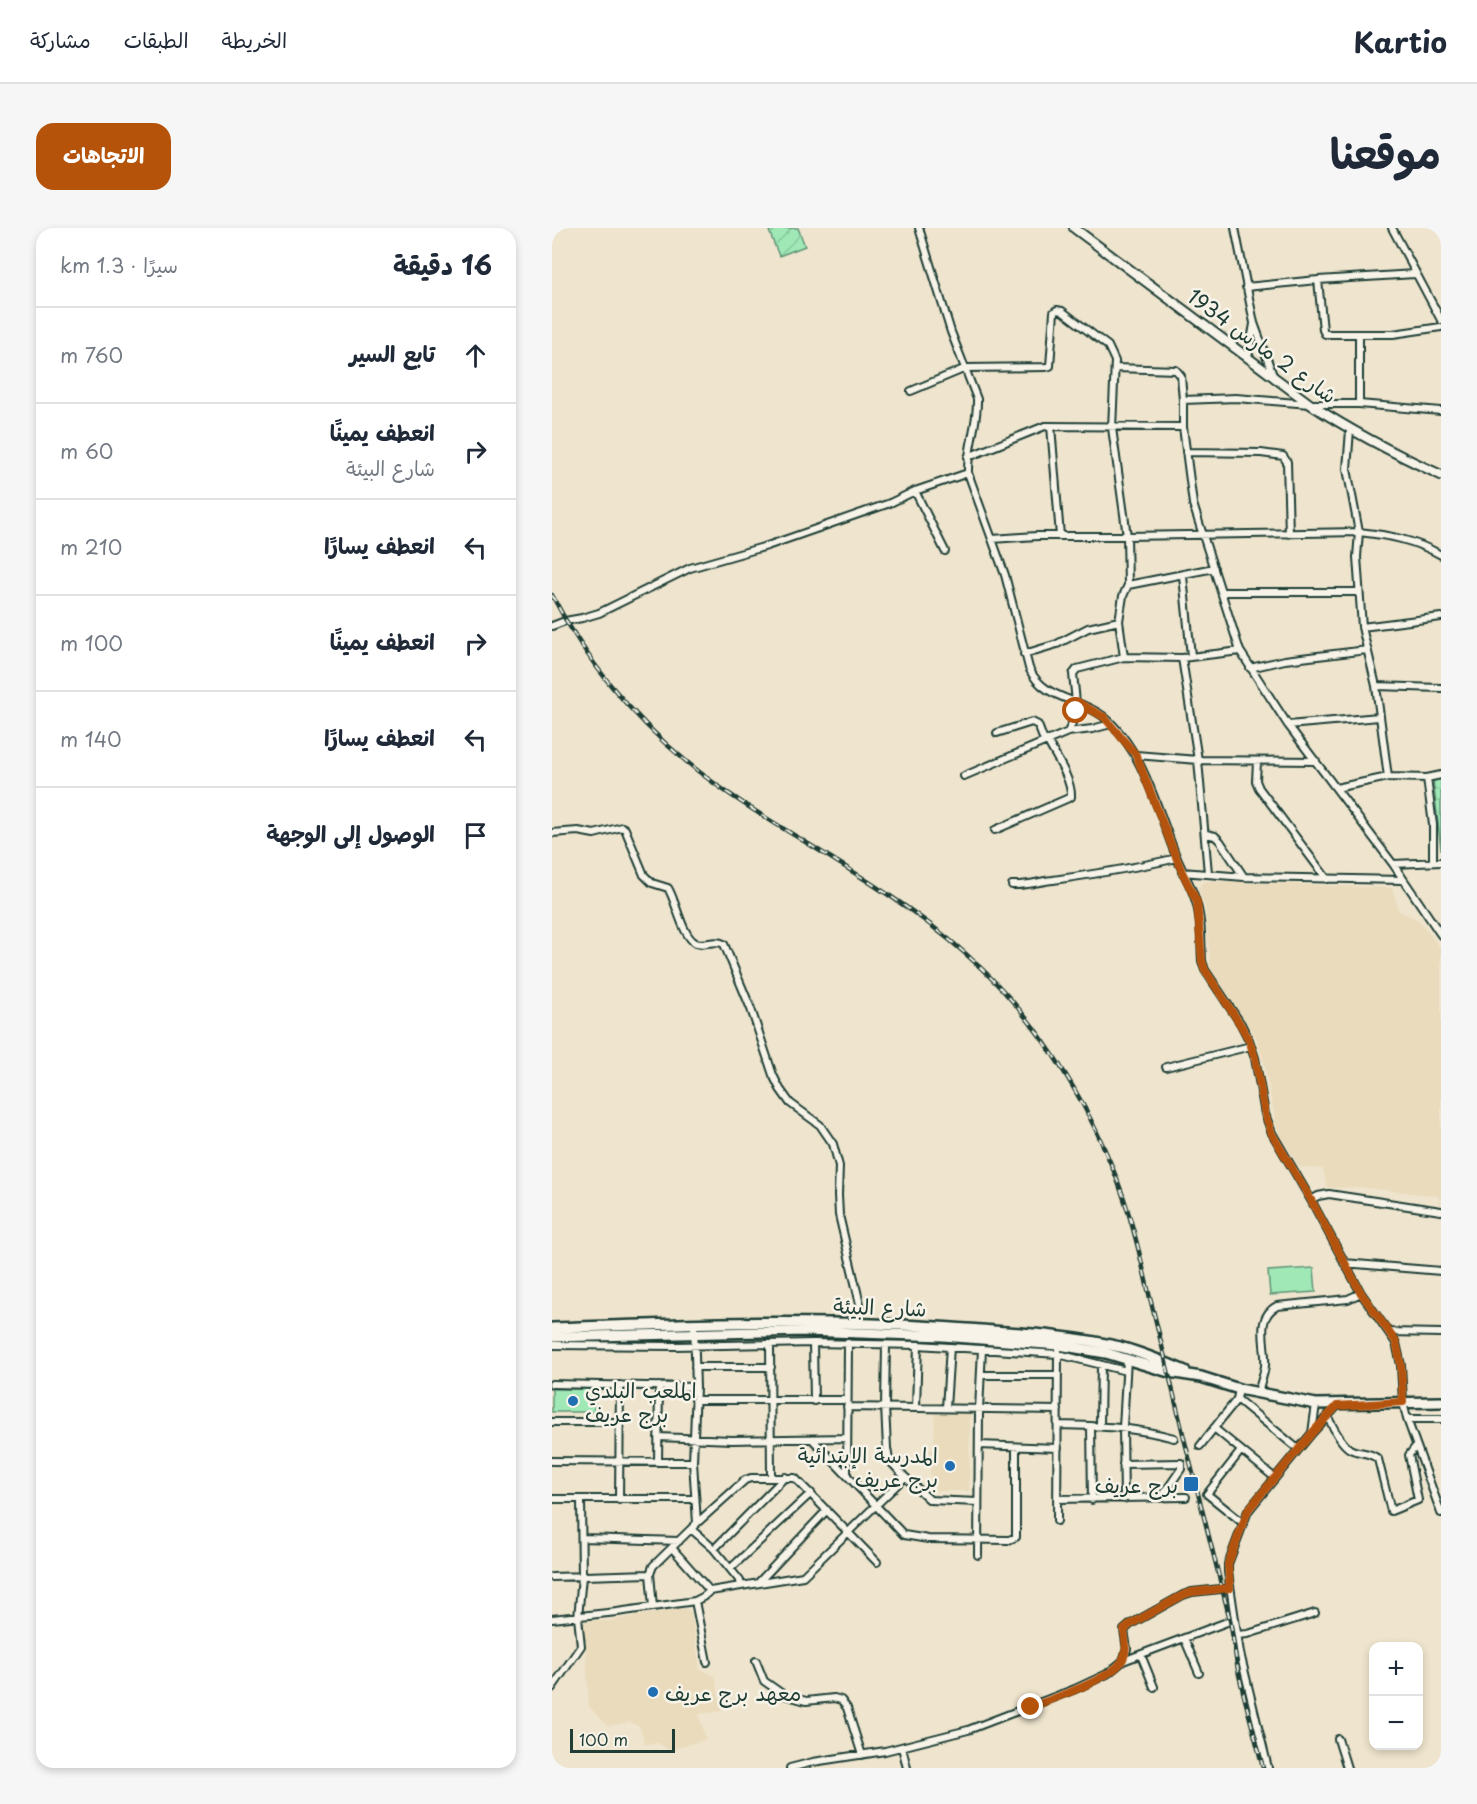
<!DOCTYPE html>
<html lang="ar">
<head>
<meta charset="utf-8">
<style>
	:root { --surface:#fff; --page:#f6f6f7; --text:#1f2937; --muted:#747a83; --line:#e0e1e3; --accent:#b45309 }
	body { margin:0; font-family:"Playpen Sans","Playpen Sans Arabic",sans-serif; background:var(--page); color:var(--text); direction:rtl }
	.controls { position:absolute; right:18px; bottom:18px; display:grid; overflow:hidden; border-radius:12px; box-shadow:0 3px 9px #0003 }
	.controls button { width:54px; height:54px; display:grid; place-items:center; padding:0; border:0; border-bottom:2px solid var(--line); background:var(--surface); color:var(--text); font:30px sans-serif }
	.scale { position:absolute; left:18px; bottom:15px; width:105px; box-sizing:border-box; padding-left:6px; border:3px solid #1f3d34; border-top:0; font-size:16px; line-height:21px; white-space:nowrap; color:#1f3d34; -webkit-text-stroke:4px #f7f3e8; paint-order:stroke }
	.stop { position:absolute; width:18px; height:18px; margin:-14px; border:4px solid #b45309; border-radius:50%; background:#fff }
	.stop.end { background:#b45309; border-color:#fff; box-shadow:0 2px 6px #0008 }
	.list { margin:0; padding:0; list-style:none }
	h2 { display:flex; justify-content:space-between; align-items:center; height:78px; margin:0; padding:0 24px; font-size:26px }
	h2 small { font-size:20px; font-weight:400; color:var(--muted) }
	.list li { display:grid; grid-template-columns:39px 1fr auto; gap:18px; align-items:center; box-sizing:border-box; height:96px; padding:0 24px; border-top:2px solid var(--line) }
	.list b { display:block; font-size:22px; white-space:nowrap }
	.list p { margin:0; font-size:20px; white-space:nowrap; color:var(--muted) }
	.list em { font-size:20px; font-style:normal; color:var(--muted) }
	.icon { flex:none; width:33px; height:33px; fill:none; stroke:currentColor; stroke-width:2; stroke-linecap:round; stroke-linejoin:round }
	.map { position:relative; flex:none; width:889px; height:1540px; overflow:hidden; direction:ltr; border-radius:18px }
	header { display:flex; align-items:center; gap:36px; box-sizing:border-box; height:84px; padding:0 30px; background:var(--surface); border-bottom:2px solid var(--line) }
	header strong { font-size:28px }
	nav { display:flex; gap:33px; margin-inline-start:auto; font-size:21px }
	.intro { display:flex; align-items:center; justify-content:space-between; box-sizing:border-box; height:144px; padding:0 36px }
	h1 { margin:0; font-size:42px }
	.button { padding:15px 27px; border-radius:18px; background:var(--accent); color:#fff; font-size:21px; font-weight:700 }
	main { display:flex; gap:36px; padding:0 36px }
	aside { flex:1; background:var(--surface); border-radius:18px; box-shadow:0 3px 9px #0003 }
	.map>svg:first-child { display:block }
	.built { fill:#e9dbbc }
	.grass { fill:url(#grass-dots); stroke:#609376; stroke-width:1.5 }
	.garden { fill:url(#garden-furrows); stroke:#609376; stroke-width:1.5 }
	.pitch { fill:#a0e9b7; stroke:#609376; stroke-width:1.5 }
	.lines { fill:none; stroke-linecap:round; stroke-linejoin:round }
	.minor-casing { stroke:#1f3d34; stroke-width:10 }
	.tertiary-casing { stroke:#1f3d34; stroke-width:12 }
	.primary-casing { stroke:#1f3d34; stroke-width:14 }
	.minor { stroke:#f7f3e8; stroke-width:6 }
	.tertiary { stroke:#f7f3e8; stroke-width:8 }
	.primary { stroke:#f7f3e8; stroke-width:9 }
	.rail-casing { stroke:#1f3d34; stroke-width:4.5 }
	.rail { stroke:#f7f3e8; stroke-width:2; stroke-dasharray:7; stroke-linecap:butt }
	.route { stroke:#b45309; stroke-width:8 }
	.poi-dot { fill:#1f6fb2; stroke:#f7f3e8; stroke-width:2 }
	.labels { text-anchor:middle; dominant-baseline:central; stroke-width:5; stroke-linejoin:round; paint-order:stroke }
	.street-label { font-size:21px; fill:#1f3d34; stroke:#f7f3e8 }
	.poi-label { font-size:21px; fill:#1f3d34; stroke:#f7f3e8; text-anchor:start }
</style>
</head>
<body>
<header>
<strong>Kartio</strong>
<nav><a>الخريطة</a><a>الطبقات</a><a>مشاركة</a></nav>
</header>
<div class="intro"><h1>موقعنا</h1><a class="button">الاتجاهات</a></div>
<main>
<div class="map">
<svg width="889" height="1540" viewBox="0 0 889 1540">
	<defs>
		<pattern id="grass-dots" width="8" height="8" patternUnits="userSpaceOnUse" patternTransform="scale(1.5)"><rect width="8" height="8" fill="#a0e9b7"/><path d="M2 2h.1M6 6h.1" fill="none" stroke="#89c99e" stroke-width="1.8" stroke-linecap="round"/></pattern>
		<pattern id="garden-furrows" width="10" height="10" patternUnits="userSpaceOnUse" patternTransform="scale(1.5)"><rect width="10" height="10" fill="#a0e9b7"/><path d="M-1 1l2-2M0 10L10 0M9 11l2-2" fill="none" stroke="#89c99e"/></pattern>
	</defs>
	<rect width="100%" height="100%" fill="#efe5ce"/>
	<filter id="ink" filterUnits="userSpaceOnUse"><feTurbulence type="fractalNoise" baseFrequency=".0167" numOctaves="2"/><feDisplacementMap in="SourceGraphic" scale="12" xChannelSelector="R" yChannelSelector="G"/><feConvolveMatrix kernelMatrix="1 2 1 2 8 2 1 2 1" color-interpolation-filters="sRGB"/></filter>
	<g filter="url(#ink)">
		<path class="built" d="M656,653L840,660L847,683L867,692L889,721V979L886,968L806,959L775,960L771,941L747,939L728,907L724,896L712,834L704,809L659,741L653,679L646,661L651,654Z
			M383,1183L418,1184L417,1263H382L383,1254H378V1222L382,1221Z
			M132,1380L139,1384L148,1441L163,1448L170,1483L147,1486L154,1512L117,1522L106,1515L93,1516L88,1499L78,1494L56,1498L37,1479L32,1393H55Z"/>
		<path class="grass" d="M889,548V622L881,550Z"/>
		<path class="garden" d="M225,0H246L253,18L227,28L217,3Z"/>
		<path class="pitch" d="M762,1040L764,1064L718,1067L716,1043Z
			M0,1161H43L42,1184H0Z"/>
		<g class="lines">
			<g class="minor-casing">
				<path id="minor" d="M367,0L399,104L425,171C426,196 415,220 416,245L453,347L477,440C491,472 526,469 551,488C590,519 606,583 624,628C630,643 640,658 644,674C650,692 649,714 650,733L653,742L689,796L697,812L703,830L713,886L720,905L759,972L809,1065L844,1115L849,1137L851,1174L855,1191L889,1285
					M683,0L702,95L722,150
					M840,0L889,92
					M766,52L771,102L773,106H841L889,99
					M694,59L766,52L863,46
					M807,107V176
					M696,129L702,96
					M564,140L624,142L629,148L631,172
					M359,163L414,140L494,139L498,138L502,84L505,82L510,83L556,118L563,133L560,200L575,308L576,357L571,368L567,393L572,429
					M889,183L807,176H758L684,170L631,172V199L641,276L688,423L736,497L841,636L889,707
					M499,198L508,308
					M798,202L795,241L807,304L805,329L810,399L824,458L836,549
					M634,224L709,225L731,228L735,234L737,306
					M416,229L493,198L631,199
					M363,263L393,323
					M440,311L485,308H575L807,304C836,307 863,312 889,327
					M631,348L639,428
					M576,357L662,340
					M670,364H807
					M0,398L13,393L30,390L47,385L138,340L215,318L338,275L363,263L416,245
					M810,399L889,389
					M472,426L505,416L536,400L567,393
					M630,430L646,532L656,645
					M698,440L733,432L815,422
					M824,458L889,460
					M736,497L827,489
					M516,504L540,501L559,496
					M445,505L480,494L486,497L492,513
					M584,527L646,532L764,533
					M705,534L704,553L707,560L775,651
					M412,548L516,504C528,481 523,469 521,446L525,441L572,429L630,430L688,423
					M875,550L881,597V633
					M784,560L836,549L875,550L889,547
					M443,602L519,569C520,551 503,528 495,512
					M0,605L26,603L42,606L70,599L73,601L92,647L100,655L116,660C124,672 130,709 144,715C154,718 163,711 172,716L199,781L221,847L228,861L238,875L268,897L281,916L287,938L286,967L287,987L308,1076L306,1095
					M654,606L663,608L668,613L692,649
					M841,636L889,634
					M630,644L692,649L851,652
					M460,657C475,658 488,653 501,652C543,646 584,640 625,630
					M614,839L699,818
					M759,972L766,968L777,966L889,983
					M792,1035L889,1043
					M142,1095L144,1159L141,1234L145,1295
					M837,1104L889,1105
					M261,1115L262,1173
					M218,1116L219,1249
					M0,1117L123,1118L261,1115L366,1117L506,1126L574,1143
					M334,1117L333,1178L335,1220L337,1232L353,1249L378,1272L426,1274
					M143,1139H219
					M429,1147H506
					M0,1156L144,1159
					M687,1161L685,1171L746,1221
					M706,1165C708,1156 712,1147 713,1138C715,1117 702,1090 725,1078L796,1071L809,1065
					M143,1172H295
					M295,1179L506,1182
					M364,1179L366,1117
					M394,1180L398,1119
					M775,1188C781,1198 788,1215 798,1221C807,1226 817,1223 826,1231L839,1283L866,1272L857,1227L864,1218
					M855,1191H889
					M0,1194H67
					M507,1197C549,1198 581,1199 622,1210
					M548,1197L549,1137
					M539,1198L540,1272
					M662,1200L723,1250
					M760,1205L764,1176
					M106,1209L180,1212L295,1210
					M260,1211L352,1307L376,1311L457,1312L464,1309V1219
					M427,1217L506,1220
					M648,1218L685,1171
					M688,1224L655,1266L691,1295
					M0,1233L141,1234
					M106,1234L107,1158
					M571,1236L629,1235V1241L609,1270
					M295,1246L296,1115
					M0,1271H143
					M505,1271L634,1269
					M572,1271L571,1199L575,1131
					M67,1272L68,1157
					M505,1293L506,1123
					M139,1301L162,1321L188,1353L189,1358L158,1363
					M31,1310L127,1313
					M162,1321L233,1249
					M426,1327L427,1182L430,1121
					M179,1340L259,1265
					M0,1349L98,1346
					M206,1355L275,1282
					M189,1358L251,1348L353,1249
					M143,1373L155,1434
					M101,1379L98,1346L101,1338L145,1295L193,1252L199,1250H243L325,1334
					M0,1391L65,1384L143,1373L151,1369L158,1363L120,1320
					M685,1407L696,1406L763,1385
					M632,1410L647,1445
					M589,1427L602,1459
					M204,1433L212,1453L232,1467L254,1473L282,1470L289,1472L295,1480L310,1527
					M571,1433L575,1421L572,1402L579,1396L631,1367L640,1364L678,1360
					M0,1460L29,1418L26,1389L30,1349L29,1272
					M786,1511L795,1540
					M350,1519L355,1540
					M238,1540L261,1534L333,1523L416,1502L523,1461L555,1446L571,1433L683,1391
					M716,1540L688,1425L676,1344V1336L696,1283L760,1205L785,1178"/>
			</g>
			<g class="tertiary-casing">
				<path id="tertiary" d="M522,0L758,176C802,205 841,225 889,247"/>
			</g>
			<g class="primary-casing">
				<path id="primary" d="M0,1100C138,1095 276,1090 415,1101C466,1105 518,1107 568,1119C590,1125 612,1134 633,1143
					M0,1109L253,1103L391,1108L507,1117L554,1125L617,1144L649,1149L687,1161L764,1176L889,1174"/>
			</g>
			<use href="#minor" class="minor"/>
			<use href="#tertiary" class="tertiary"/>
			<use href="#primary" class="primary"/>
			<g class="rail-casing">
				<path id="rail" d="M0,367C33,431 79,488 135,534C179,571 230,599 279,630C332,663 385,697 430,741C493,802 541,883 570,965C582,999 590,1035 598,1070C610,1117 621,1163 632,1210C647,1271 663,1331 678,1392C681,1409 683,1426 686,1442C693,1475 703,1507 711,1540"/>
			</g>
			<use href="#rail" class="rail"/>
		</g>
	</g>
	<g class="lines" filter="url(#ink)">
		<path class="route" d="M479,1479C500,1471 559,1451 570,1433C576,1423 573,1413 572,1402L579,1396L631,1367L640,1364L678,1360L676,1336L696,1282L760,1205L785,1178L851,1174L849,1137L844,1114L809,1065L759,972L720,906L713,886L703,830L697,812L688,796L653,742L650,733L645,674L630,644L584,527L552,489L525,474L524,483"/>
	</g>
	<g class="poi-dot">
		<circle cx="21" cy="1173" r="6"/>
		<circle cx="398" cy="1238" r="6"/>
		<rect x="631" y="1248" width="16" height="16" rx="3"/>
		<circle cx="101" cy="1464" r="6"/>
	</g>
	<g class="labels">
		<g class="street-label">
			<text transform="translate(711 117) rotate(36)">شارع 2 مارس 1934</text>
			<text transform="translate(328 1078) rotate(2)">شارع البيئة</text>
		</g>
		<g class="poi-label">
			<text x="33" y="1161">الملعب البلدي<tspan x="33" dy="24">برج عريف</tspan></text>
			<text x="386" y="1226" text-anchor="end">المدرسة الإبتدائية<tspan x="386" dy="24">برج عريف</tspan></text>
			<text x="626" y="1256" text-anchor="end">برج عريف</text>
			<text x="113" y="1464">معهد برج عريف</text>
		</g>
	</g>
</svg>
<div class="controls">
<button>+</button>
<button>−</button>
</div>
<div class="scale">100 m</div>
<div class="stop" style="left:524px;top:483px"></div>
<div class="stop end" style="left:479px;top:1479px"></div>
</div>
<aside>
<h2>16 دقيقة<small>سيرًا · 1.3 km</small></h2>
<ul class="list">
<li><svg class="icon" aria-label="ahead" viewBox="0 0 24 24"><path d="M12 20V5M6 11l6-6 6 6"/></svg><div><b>تابع السير</b></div><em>760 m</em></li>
<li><svg class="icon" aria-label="right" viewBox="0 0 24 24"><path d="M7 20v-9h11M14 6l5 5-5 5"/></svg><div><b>انعطف يمينًا</b><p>شارع البيئة</p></div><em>60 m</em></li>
<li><svg class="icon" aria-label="left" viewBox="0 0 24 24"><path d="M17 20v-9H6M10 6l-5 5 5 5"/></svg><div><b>انعطف يسارًا</b></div><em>210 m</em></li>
<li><svg class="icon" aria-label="right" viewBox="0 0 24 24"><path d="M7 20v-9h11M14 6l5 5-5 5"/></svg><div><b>انعطف يمينًا</b></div><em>100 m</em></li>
<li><svg class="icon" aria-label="left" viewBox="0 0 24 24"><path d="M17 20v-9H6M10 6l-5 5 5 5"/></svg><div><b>انعطف يسارًا</b></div><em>140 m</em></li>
<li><svg class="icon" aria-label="arrive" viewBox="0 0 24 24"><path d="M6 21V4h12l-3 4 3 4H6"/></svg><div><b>الوصول إلى الوجهة</b></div></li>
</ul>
</aside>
</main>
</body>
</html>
